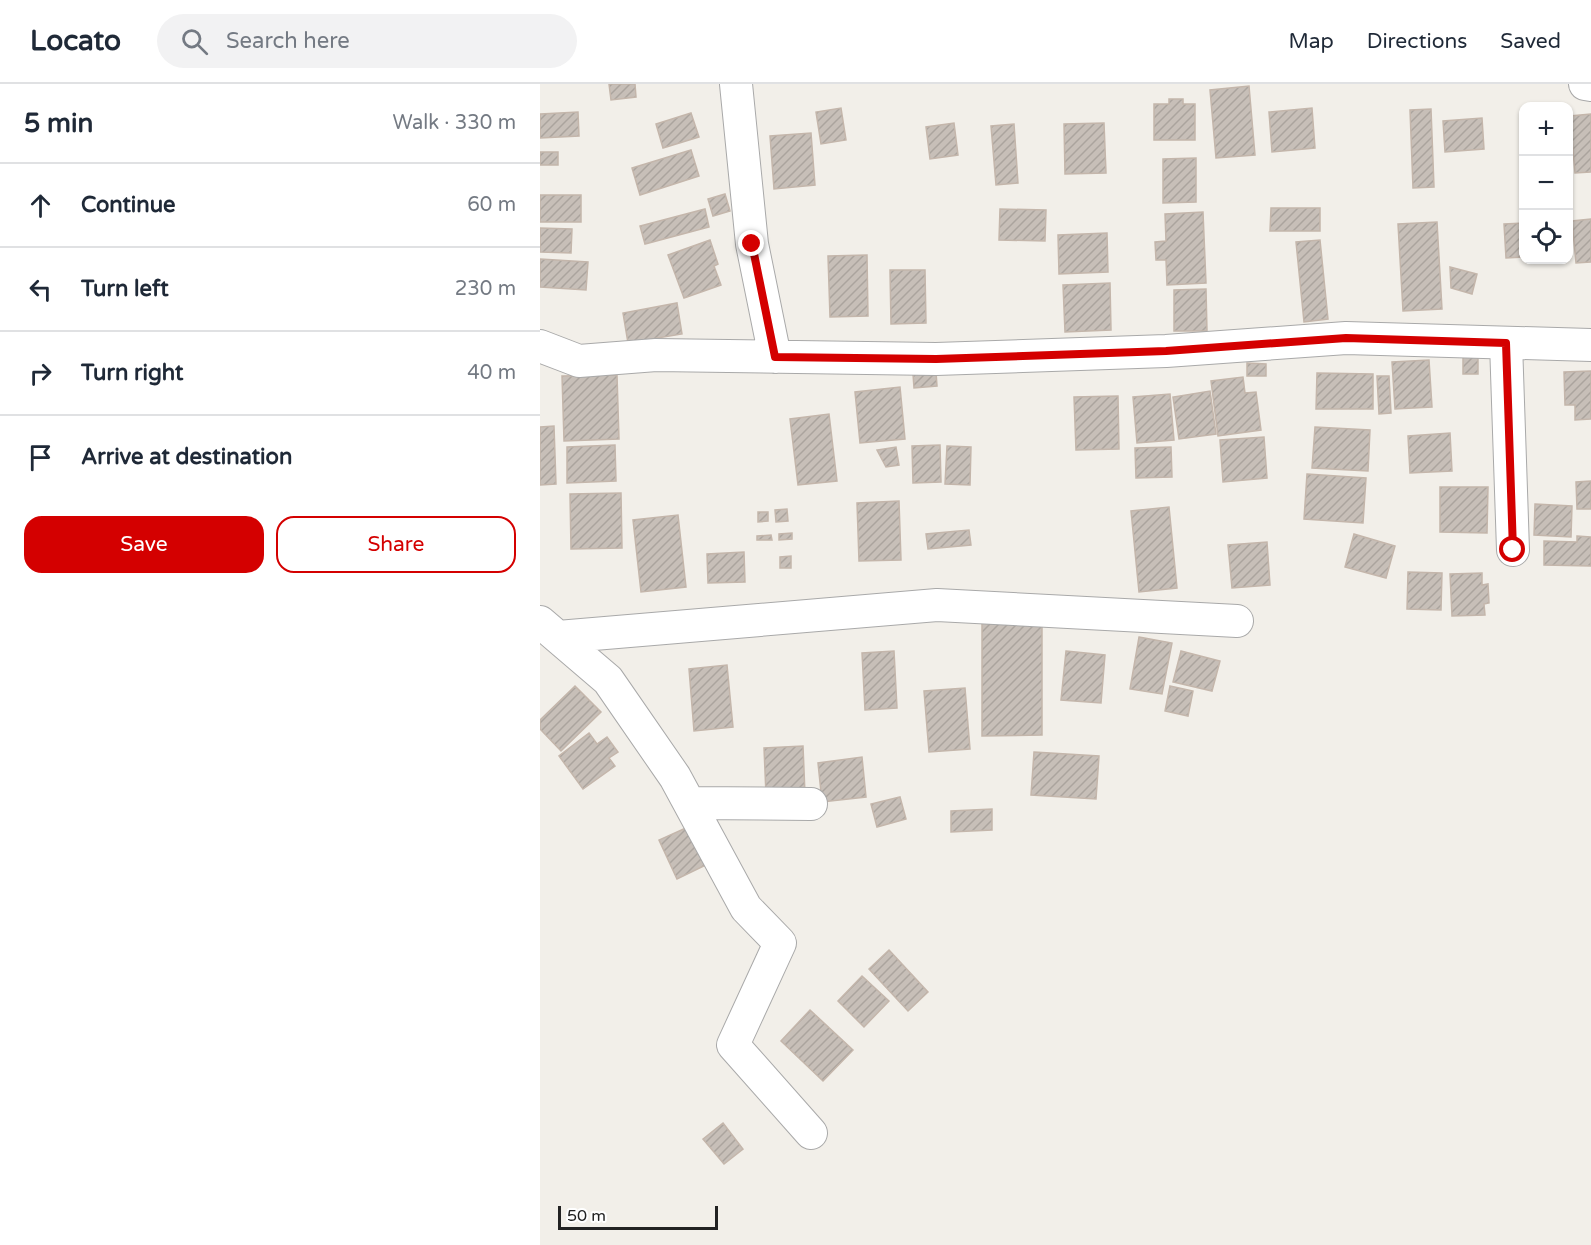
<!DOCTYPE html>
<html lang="en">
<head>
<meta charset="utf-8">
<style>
	:root { --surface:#fff; --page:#f2f2f3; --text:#1f2937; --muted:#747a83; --line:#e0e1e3; --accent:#d40000 }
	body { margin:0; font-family:"Varela Round",sans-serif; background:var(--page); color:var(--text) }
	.controls { position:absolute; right:18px; top:18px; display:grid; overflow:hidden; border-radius:12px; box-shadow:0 2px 4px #0004 }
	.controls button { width:54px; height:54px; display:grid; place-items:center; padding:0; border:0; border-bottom:2px solid var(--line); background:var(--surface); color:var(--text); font:30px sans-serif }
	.scale { position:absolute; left:18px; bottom:15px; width:160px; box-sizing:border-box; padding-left:6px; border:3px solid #222; border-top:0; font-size:16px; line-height:21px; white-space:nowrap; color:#222; -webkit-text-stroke:4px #fff; paint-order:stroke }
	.stop { position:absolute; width:18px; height:18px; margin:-14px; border:4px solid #d40000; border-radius:50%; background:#fff }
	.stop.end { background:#d40000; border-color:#fff; box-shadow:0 2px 6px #0008 }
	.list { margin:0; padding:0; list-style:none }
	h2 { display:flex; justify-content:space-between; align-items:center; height:78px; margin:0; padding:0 24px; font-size:26px }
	h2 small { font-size:20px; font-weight:400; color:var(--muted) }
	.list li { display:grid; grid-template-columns:39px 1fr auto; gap:18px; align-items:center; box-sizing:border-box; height:84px; padding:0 24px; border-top:2px solid var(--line) }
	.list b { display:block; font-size:22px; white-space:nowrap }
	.list em { font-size:20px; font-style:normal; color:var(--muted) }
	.actions { display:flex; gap:12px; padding:18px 24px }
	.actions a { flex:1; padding:14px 0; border:2px solid var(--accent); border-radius:18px; text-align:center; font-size:21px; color:var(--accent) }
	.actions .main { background:var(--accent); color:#fff }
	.icon { flex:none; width:33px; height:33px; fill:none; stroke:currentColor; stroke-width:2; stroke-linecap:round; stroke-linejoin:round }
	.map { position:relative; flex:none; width:1051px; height:1161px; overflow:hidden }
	header { display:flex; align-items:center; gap:36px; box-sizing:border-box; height:84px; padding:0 30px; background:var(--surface); border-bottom:2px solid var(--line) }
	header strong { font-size:28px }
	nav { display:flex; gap:33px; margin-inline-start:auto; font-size:21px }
	.search { width:420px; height:54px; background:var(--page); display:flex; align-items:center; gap:15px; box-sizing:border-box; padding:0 21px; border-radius:33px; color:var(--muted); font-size:22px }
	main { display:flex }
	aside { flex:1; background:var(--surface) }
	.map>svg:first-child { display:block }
	.building { fill:url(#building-hatch); stroke:#c4b6ab; stroke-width:1.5 }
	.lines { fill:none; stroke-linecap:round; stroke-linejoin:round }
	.minor-casing { stroke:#a9a9a9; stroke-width:34 }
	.minor { stroke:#fff; stroke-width:32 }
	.route { stroke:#d40000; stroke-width:8 }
</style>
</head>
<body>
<header>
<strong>Locato</strong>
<div class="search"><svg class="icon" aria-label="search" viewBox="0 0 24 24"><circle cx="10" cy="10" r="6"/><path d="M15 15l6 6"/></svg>Search here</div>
<nav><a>Map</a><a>Directions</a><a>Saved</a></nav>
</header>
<main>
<aside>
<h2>5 min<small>Walk · 330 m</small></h2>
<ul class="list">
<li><svg class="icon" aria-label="ahead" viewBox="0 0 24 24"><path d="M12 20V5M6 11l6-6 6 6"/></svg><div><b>Continue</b></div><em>60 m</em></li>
<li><svg class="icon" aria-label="left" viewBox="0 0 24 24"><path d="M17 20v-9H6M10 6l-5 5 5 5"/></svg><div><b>Turn left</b></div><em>230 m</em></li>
<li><svg class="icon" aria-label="right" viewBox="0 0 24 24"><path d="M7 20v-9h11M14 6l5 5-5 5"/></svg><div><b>Turn right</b></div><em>40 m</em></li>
<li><svg class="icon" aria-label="arrive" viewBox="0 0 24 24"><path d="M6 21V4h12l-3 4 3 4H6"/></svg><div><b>Arrive at destination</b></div></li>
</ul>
<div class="actions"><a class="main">Save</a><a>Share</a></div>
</aside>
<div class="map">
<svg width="1051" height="1161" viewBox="0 0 1051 1161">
	<defs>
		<pattern id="building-hatch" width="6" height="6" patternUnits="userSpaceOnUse" patternTransform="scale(1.5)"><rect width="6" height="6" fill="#c7bfb8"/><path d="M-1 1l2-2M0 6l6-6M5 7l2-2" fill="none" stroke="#aba49e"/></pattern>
	</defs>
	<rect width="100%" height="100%" fill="#f2efe9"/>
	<path class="building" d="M69,0H95L96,13L71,16Z
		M709,2L715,71L676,74L670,6Z
		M629,15H643V20H655V56H614V20H629Z
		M301,24L306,56L281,60L276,28Z
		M772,24L775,64L732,68L729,28Z
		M891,25L894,103L873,104L870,26Z
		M38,28L39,52L0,54V30Z
		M151,29L159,53L123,64L116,40Z
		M1051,30V88L1035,89L1030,32Z
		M942,34L944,65L905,68L903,37Z
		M414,39L418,71L390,75L386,43Z
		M564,39L566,89L525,90L524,40Z
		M474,40L478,99L456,101L451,42Z
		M271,49L275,101L234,105L230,52Z
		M151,66L159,92L100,111L92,84Z
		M0,68H18V81H0Z
		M656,74V118L623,119V75Z
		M185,110L190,127L173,132L168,115Z
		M0,111H41V138H0Z
		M731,124H780V147H730Z
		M165,125L169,143L105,160L100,142Z
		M460,125L506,126L505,157L459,156Z
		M663,128L666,199L627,201L626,176H616L615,158L626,157L625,130Z
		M1051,135V178L1036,179L1032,137Z
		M897,138L902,225L863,227L858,140Z
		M984,139V173L966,174L964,140Z
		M0,144L32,145L31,169L0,168Z
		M567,149L568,188L519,190L518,151Z
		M170,156L178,180L174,182L181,201L144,214L128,171Z
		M780,156L788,235L764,238L756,158Z
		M327,171L328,232L290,233L288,172Z
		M0,175L48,178L46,206L0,203Z
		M910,183L937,190L932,210L911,204Z
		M350,186H385L386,239L351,240Z
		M570,199L571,246L525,248L523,201Z
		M666,205L667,247H634V206Z
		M137,219L142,250L88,259L83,229Z
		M923,273H938V290H923Z
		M889,276L892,323L855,325L852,278Z
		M707,279L726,280V292H707Z
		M1051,287V335L1035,336V321H1025L1024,288Z
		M396,288L397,302L374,304L373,290Z
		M777,289L833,290V325H776Z
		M77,291L79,355L24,357L22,292Z
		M837,292H849L851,329L839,330Z
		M703,293L705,309L716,308L721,346L678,352L671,297Z
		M360,303L365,355L320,359L315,308Z
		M670,307L676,350L639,355L633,313Z
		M630,310L634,356L597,359L593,313Z
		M578,312L579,365L536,366L534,313Z
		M289,330L297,397L258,401L250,335Z
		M14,342L16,400L0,401V343Z
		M775,343L830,346L828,387L772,384Z
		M910,349L912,387L870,389L868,352Z
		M724,353L727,394L683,398L680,356Z
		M75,361L76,397L27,399V363Z
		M400,361L401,398L373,399L372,362Z
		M407,362L431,363L430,401L405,400Z
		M356,363L359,381L346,383L337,366Z
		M631,363L632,393L596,394L595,364Z
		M767,390L826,394L823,439L764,435Z
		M1051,397V425H1037L1036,398Z
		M900,403H948L947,449L900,448Z
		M81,409L82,464L31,465L30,410Z
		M359,417L361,476L319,477L317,419Z
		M995,420L1032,422L1031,453L994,451Z
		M629,423L637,504L599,508L591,427Z
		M247,425L248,437L236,438L235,426Z
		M218,428H228V437L218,438Z
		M138,431L146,503L101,508L93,436Z
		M429,446L431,461L388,465L386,450Z
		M252,449V455L239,456V450Z
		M814,450L855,462L846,494L805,483Z
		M231,451L232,456H217V452Z
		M1037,452L1051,453V482L1004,481V457L1037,458Z
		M727,458L730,501L692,504L688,461Z
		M204,468L205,498L168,499L167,470Z
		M251,472V484H240V473Z
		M868,488L902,489L901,526L867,525Z
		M942,489V501L948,500L949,519L944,520L945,531L912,532L910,490Z
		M502,537V651L442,652V538Z
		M599,553L632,559L622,610L590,605Z
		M354,567L357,624L325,626L322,569Z
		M526,567L565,571L561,619L521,616Z
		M641,567L680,577L672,607L633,598Z
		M187,581L193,643L154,647L149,585Z
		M35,602L61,628L21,667L0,645V636Z
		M630,602L653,607L648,632L625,627Z
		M425,604L430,665L389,668L384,607Z
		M49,649L57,660L67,653L78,668L69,674L75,682L43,705L19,672Z
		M263,662L265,710L226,711L224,664Z
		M494,668L559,672L556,715L491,711Z
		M322,673L326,713L282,718L278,679Z
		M360,713L366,735L337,743L331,720Z
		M452,725V746L411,748V727Z
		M148,743L166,781L137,795L119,756Z
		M349,866L388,908L368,927L329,885Z
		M322,892L349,917L324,943L298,917Z
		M270,926L313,966L283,997L241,957Z
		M183,1039L203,1065L184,1080L163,1055Z"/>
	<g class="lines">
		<g class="minor-casing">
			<path id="minor" d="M196,0L212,160L235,273
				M1045,0L1051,1
				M966,259L973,466
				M0,262L39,277L116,271L396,275L626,267L806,254L1051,261
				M0,538L68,596L135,693L206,824L240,859L193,961L271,1049
				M18,553L397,521L697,537
				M150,719L271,720"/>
		</g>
		<use href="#minor" class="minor"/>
	</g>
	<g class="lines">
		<path class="route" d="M212,160L235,273L396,275L626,267L806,254L966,259L973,466"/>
	</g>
</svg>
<div class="controls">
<button>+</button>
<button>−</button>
<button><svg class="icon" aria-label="locate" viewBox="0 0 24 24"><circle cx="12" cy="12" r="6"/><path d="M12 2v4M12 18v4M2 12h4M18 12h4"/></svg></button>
</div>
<div class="scale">50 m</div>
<div class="stop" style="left:973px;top:466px"></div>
<div class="stop end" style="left:212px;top:160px"></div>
</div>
</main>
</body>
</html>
